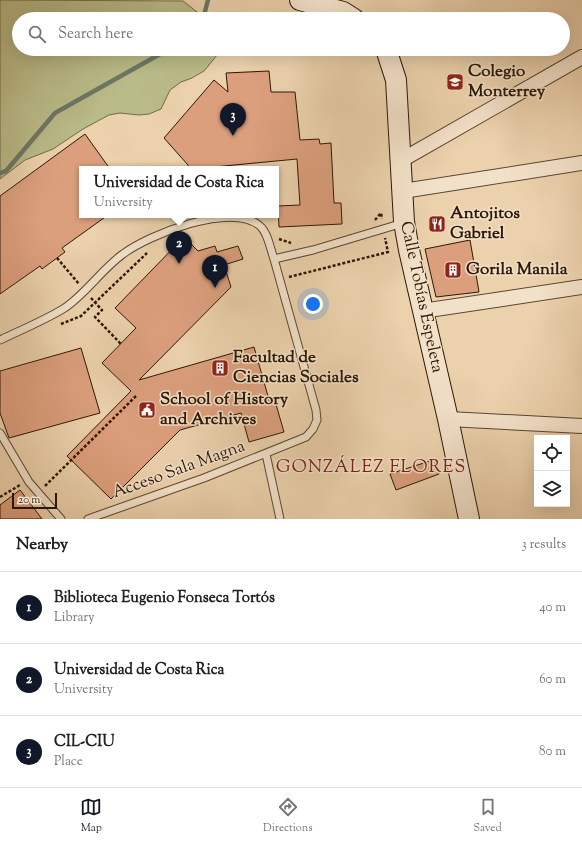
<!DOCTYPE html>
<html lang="en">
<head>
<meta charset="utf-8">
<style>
	:root { --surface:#fff; --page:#f2f2f2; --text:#202124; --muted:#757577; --line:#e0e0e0; --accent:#111827 }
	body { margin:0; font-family:"Sorts Mill Goudy",serif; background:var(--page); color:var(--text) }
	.controls { position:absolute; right:12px; bottom:12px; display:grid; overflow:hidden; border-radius:0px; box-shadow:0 4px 16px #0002 }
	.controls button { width:36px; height:36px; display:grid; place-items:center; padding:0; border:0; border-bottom:1px solid var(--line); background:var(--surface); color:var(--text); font:20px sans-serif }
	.scale { position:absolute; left:12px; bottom:10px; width:45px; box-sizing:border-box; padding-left:4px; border:2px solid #2d1806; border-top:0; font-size:11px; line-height:14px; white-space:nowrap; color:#2d1806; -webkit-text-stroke:3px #f2e1c9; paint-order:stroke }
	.you { position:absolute; left:313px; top:304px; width:14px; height:14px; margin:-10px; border:3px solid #fff; border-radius:50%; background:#1a73e8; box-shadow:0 0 0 6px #1a73e833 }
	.badge { display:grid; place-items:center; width:26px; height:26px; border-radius:50%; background:var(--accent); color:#fff; font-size:13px; font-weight:700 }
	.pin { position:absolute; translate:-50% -33px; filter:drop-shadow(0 1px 2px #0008) }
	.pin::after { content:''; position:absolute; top:21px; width:14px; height:12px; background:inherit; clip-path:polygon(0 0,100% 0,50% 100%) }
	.popup { position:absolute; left:79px; top:166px; width:200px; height:52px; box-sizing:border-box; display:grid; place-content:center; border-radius:0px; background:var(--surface); filter:drop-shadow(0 1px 3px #0005); font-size:13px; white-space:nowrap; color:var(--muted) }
	.popup b { font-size:15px; color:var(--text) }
	.popup::after { content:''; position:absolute; left:50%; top:100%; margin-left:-8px; border:8px solid transparent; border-top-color:var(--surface) }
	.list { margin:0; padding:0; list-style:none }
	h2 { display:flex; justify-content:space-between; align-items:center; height:52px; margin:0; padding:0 16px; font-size:17px }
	h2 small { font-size:13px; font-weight:400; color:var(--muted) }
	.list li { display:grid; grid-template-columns:26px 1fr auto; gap:12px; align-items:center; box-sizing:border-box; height:72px; padding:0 16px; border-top:1px solid var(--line) }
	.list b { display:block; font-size:15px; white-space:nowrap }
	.list p { margin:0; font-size:13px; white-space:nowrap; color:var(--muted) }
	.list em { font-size:13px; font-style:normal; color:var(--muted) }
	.icon { flex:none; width:22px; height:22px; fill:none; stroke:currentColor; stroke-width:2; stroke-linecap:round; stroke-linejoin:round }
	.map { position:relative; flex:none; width:582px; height:519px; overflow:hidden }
	.search { position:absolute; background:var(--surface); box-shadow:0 4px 16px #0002; left:12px; right:12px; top:12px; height:44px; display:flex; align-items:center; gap:10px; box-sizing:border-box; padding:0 14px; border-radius:22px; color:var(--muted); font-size:15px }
	.sheet { height:268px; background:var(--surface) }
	nav { display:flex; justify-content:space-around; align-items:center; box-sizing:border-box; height:56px; border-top:1px solid var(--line); background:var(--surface); font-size:11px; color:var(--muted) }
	nav a { display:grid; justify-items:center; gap:2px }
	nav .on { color:var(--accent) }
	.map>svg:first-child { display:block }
	.green { fill:#b9bb88; stroke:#736a47 }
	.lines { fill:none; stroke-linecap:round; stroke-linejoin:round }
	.stream { stroke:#6e7766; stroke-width:4.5 }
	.building { fill:#dc9f7d; stroke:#2d1806 }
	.lane-casing { stroke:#5c4630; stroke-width:9 }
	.street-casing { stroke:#5c4630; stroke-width:16 }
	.secondary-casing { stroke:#2d1806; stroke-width:22 }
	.path { stroke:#2d1806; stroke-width:2.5; stroke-dasharray:3 2; stroke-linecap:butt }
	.lane { stroke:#f2e1c9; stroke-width:7 }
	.street { stroke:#f2e1c9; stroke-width:14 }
	.secondary { stroke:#f2e1c9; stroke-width:20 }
	.labels { text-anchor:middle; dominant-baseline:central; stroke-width:3; stroke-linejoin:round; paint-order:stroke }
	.poi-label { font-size:17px; font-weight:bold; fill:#2d1806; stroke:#f2e1c9; text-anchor:start }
	.street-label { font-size:17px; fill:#2d1806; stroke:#f2e1c9 }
	.neighbourhood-label { font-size:18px; letter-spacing:1px; fill:#7a1f14; stroke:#f2e1c9 }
</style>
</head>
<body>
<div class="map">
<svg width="582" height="519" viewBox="0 0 582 519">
	<rect width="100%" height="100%" fill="#ebd1ac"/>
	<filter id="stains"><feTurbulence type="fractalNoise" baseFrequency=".005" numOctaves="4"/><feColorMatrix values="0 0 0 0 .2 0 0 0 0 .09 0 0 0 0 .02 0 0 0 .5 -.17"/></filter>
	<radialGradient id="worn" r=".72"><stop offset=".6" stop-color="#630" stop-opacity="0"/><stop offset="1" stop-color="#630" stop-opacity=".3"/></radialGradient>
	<path class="green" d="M0,0L183,1L206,19H19V49H222L204,71L192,78L181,82L170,90L161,109L149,114L139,115L120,113L109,115L83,129L53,149L25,160L0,179Z"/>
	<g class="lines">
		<path class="stream" d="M203,19L208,0
			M0,173L6,171L55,113L169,49"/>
	</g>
	<path class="building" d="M269,71L271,92H295L300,140L319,139L320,144L331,143L334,203H341L342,224L279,227L278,206L300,205L297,159L214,167V169H188V165L164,138L214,80L228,92L226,73Z
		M85,134L110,169H82V215H108L62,248L65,252L42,269L40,266L0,294V196Z
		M184,237L198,251L215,246L217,252L238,246L243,259L224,265L231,287L139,380L254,347L270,403L275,401L284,432L249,442L241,413L180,430L111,499L67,456L131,391L102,363L136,328L115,308Z
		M470,240L479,292L436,297L425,249Z
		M81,348L100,413L9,438L0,413V371Z
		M436,459L439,474L396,490L390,474Z
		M20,490L42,519H0V505Z"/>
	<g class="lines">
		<g class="lane-casing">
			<path id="lane" d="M0,340C21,330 43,321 63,309C84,296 102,269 123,254C148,235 232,201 260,226C268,233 270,248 274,259L313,250L403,223
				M0,433L29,482L61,519
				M266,454L280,519
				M88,519L204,478L306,437L313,429L317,420L316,410L274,259"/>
		</g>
		<g class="street-casing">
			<path id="street" d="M400,161L582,57
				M403,191L582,163
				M422,311L582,287
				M448,419L582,426"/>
		</g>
		<g class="secondary-casing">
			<path id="secondary" d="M300,0L343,12L354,19
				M386,49L396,80L404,222L409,250L448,419L469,519"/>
		</g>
		<path class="path" d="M375,220L381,213L382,219
			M279,239L291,243
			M57,258L79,284
			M289,277L388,252L385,238
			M91,298L102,310L95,317L121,344
			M61,324L81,316L147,253
			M45,486L136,396
			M0,497L20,485"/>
		<use href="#lane" class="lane"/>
		<use href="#street" class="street"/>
		<use href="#secondary" class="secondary"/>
	</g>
	<defs>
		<g id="school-square" transform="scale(0.9)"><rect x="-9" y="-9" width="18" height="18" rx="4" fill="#8f2418" stroke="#f2e1c9"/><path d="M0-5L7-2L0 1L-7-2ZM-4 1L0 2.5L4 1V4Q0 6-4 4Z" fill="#fff"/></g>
		<g id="restaurant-square" transform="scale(0.9)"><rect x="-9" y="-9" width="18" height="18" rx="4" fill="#8f2418" stroke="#f2e1c9"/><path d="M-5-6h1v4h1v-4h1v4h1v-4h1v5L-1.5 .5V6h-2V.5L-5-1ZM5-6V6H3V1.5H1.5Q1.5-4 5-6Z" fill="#fff"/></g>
		<g id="building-square" transform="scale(0.9)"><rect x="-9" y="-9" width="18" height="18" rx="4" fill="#8f2418" stroke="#f2e1c9"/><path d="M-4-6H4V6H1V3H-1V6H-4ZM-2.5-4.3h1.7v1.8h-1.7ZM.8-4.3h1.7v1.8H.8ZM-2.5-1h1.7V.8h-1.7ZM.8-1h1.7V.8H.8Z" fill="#fff"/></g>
		<g id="civic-square" transform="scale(0.9)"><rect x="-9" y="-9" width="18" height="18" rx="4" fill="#8f2418" stroke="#f2e1c9"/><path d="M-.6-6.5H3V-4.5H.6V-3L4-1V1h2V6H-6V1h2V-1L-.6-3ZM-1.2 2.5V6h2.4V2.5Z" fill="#fff"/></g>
	</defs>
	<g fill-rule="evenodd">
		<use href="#school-square" x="455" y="82"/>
		<use href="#restaurant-square" x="437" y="224"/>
		<use href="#building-square" x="453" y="270"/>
		<use href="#building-square" x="220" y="368"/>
		<use href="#civic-square" x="147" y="410"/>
	</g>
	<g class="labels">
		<g class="poi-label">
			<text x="468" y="72">Colegio<tspan x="468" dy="20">Monterrey</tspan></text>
			<text x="450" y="214">Antojitos<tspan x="450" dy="20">Gabriel</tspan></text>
			<text x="466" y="270">Gorila Manila</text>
			<text x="233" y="358">Facultad de<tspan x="233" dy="20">Ciencias Sociales</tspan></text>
			<text x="160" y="400">School of History<tspan x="160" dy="20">and Archives</tspan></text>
		</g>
		<g class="street-label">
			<text transform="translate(421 297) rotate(78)">Calle Tobías Espeleta</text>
			<text transform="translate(179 470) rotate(-20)">Acceso Sala Magna</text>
		</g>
		<g class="neighbourhood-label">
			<text x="371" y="468">GONZÁLEZ FLORES</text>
		</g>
	</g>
	<rect width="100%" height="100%" filter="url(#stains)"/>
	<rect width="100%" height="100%" fill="url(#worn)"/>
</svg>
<div class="controls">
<button><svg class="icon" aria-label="locate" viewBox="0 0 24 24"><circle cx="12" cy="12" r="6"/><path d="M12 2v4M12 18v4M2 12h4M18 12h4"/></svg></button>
<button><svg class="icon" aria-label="layers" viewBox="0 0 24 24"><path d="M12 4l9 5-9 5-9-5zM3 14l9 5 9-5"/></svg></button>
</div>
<div class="scale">20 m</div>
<div class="you"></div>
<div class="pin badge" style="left:215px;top:288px">1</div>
<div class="pin badge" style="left:179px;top:264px">2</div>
<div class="popup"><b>Universidad de Costa Rica</b>University</div>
<div class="pin badge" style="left:233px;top:136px">3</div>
<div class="search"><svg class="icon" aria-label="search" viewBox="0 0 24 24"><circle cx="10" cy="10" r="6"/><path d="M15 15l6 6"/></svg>Search here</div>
</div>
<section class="sheet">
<h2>Nearby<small>3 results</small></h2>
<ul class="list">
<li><span class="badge">1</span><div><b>Biblioteca Eugenio Fonseca Tortós</b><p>Library</p></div><em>40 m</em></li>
<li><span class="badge">2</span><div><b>Universidad de Costa Rica</b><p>University</p></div><em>60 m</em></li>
<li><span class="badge">3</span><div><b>CIL-CIU</b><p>Place</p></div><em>80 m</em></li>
</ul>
</section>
<nav>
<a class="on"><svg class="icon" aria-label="map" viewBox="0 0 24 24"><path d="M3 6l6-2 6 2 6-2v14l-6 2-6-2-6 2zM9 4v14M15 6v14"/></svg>Map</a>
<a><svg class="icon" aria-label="directions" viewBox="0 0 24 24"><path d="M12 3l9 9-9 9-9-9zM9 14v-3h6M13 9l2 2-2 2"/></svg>Directions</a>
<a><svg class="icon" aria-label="saved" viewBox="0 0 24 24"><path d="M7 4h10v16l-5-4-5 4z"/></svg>Saved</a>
</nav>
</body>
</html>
